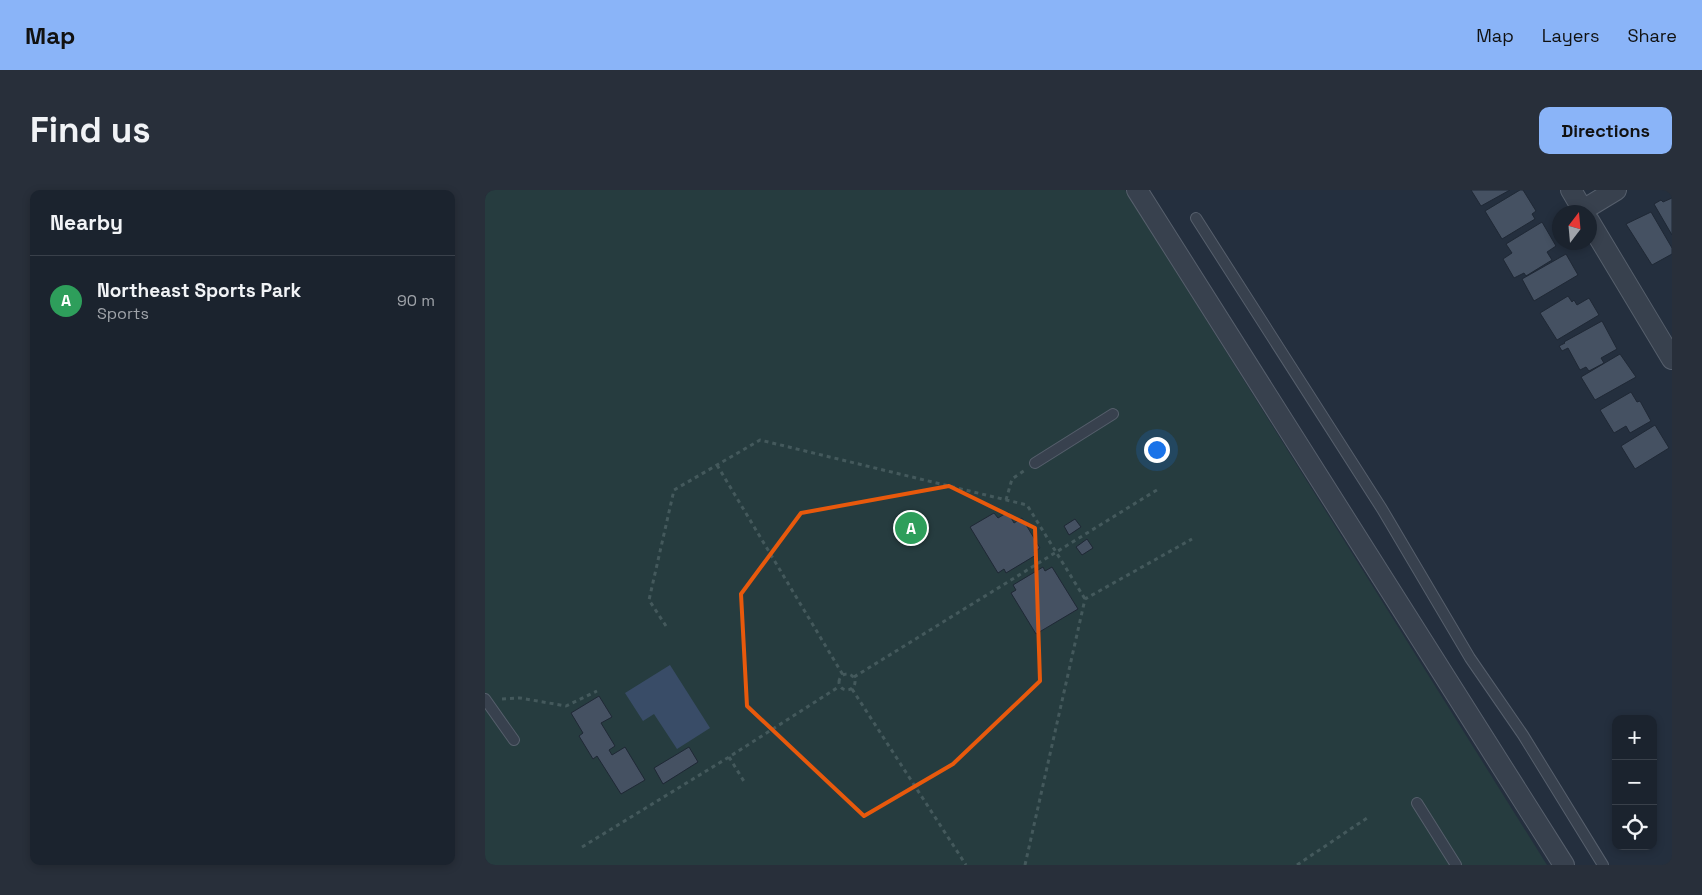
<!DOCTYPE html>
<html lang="en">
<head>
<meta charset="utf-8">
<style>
	:root { --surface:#1b232e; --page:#282f3a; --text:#f1f3f6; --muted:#a0a4aa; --line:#39404a; --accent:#8ab4f8 }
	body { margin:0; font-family:"Space Grotesk",sans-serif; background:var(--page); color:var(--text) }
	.controls { position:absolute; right:15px; bottom:15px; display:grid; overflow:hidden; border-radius:10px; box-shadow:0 2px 8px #0003 }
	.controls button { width:45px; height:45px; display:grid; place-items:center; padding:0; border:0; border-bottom:1px solid var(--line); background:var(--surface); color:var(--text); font:25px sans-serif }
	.compass { position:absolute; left:1067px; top:15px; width:45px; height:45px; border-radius:50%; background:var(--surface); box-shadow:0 2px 8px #0003; rotate:16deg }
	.you { position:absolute; left:671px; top:259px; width:18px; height:18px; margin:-12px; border:4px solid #fff; border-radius:50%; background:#1a73e8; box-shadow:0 0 0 8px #1a73e833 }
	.badge { display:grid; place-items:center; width:32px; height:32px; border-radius:50%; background:var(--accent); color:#fff; font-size:16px; font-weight:700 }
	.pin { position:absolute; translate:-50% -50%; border:2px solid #fff; box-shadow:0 1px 5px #0006 }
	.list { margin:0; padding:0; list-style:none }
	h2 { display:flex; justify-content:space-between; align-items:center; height:65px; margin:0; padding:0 20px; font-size:21px }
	h2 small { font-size:16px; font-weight:400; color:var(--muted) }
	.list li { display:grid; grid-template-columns:32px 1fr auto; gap:15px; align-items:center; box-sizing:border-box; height:90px; padding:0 20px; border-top:1px solid var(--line) }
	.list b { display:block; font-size:19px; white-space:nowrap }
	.list p { margin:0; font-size:16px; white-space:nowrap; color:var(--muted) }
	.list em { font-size:16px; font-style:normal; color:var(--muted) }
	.icon { flex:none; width:28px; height:28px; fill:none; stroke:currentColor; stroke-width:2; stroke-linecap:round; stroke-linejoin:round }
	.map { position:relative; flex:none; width:1187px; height:675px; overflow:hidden; border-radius:10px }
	header { display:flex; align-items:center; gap:30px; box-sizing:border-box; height:70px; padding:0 25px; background:var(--accent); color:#111 }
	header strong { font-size:24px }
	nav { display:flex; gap:28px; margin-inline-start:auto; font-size:18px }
	.intro { display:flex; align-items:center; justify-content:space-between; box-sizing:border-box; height:120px; padding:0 30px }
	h1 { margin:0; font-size:35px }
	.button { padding:12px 22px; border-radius:10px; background:var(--accent); color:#111; font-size:18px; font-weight:700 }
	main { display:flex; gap:30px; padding:0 30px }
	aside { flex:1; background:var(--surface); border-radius:10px; box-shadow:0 2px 8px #0003 }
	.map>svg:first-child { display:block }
	.green { fill:#263c3f }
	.water { fill:#394c67 }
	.building { fill:#455162; stroke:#1f2835 }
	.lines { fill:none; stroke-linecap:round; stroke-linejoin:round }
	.lane-casing { stroke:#565f6c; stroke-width:12 }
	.street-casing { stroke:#565f6c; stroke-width:22 }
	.path { stroke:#44595c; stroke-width:3; stroke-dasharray:4 4; stroke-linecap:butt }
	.lane { stroke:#38414e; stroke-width:10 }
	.street { stroke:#38414e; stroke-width:20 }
	.marked { fill:none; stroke:#e8590c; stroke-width:4; stroke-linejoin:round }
</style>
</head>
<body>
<header>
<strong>Map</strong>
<nav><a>Map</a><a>Layers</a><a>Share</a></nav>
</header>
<div class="intro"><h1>Find us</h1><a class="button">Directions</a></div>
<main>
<aside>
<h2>Nearby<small></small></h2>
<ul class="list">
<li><span class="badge" style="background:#2e9e5b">A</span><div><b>Northeast Sports Park</b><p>Sports</p></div><em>90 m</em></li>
</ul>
</aside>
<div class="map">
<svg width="1187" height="675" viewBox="0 0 1187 675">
	<rect width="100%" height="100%" fill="#242f3e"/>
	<path class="green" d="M0,0H640L1062,675H0Z"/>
	<path class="water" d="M185,475L225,538L192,559L169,524L158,531L140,503Z"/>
	<path class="building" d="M986,0H1025L996,16Z
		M1035,0H1038L1051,21L1047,24L1050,29L1017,49L1000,21Z
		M1187,8V45L1169,14L1176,10L1178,12Z
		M1166,22L1187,58V64L1167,75L1141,34Z
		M1057,32L1071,56L1062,62L1067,70L1041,86L1039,83L1029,88L1018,69L1027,63L1021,54Z
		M1081,64L1093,85L1049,111L1037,89Z
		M1083,106L1087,112L1089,110L1092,115L1104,108L1114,125L1072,150L1055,123Z
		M1117,131L1132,159L1116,168L1119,173L1104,181L1101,177L1095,180L1083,158L1077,161L1074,156L1080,153L1079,152Z
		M1135,164L1151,187L1110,210L1096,187Z
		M1146,202L1152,212L1155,211L1166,231L1145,243L1141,236L1129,243L1115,220Z
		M1170,235L1184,258L1150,279L1136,256Z
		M523,322L529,333L537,328L555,358L549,362L551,365L521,383L519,379L513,383L485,337L509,323L513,328Z
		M590,329L596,337L584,345L579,336Z
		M602,349L608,358L597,365L591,357Z
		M558,377L560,381L567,377L593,419L551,444L526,403L531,400L528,395Z
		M114,506L127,527L116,533L130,556L124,560L127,565L140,557L160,590L136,604L112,566L108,569L94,546L98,543L86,523Z
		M204,557L213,572L178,594L169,578Z"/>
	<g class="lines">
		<g class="lane-casing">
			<path id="lane" d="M711,28L897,319L985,468L1038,545L1118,675
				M550,273L628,224
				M0,509L29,550
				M932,613L971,675"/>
		</g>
		<g class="street-casing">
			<path id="street" d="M652,0L1079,675
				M1086,0L1099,22
				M1098,20L1131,0
				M1104,31L1187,169"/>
		</g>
		<path class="path" d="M232,275L358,485
			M521,310L527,289L540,280
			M181,436L164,410L189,300L275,250L542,315L600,409
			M354 492a8 8 0 1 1 16 0a8 8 0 1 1-16 0Z
			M369,487L675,298
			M367,499L481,675
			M17,509L35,508L81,516L112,501
			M244,567L260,593
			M97,657L244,567L355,496
			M540,675L600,409L707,349
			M812,675L882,628"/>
		<use href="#lane" class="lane"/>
		<use href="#street" class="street"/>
	</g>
	<path class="marked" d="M464,296L550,338L555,491L468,574L379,626L262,516L256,404L316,323Z"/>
</svg>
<div class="controls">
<button>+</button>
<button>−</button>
<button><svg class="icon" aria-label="locate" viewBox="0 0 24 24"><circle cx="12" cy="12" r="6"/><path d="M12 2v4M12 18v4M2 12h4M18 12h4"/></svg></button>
</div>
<svg class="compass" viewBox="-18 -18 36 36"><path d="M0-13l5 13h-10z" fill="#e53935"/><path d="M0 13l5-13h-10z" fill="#a0a4aa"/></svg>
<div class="you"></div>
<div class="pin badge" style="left:426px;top:338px;background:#2e9e5b">A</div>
</div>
</main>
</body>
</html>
